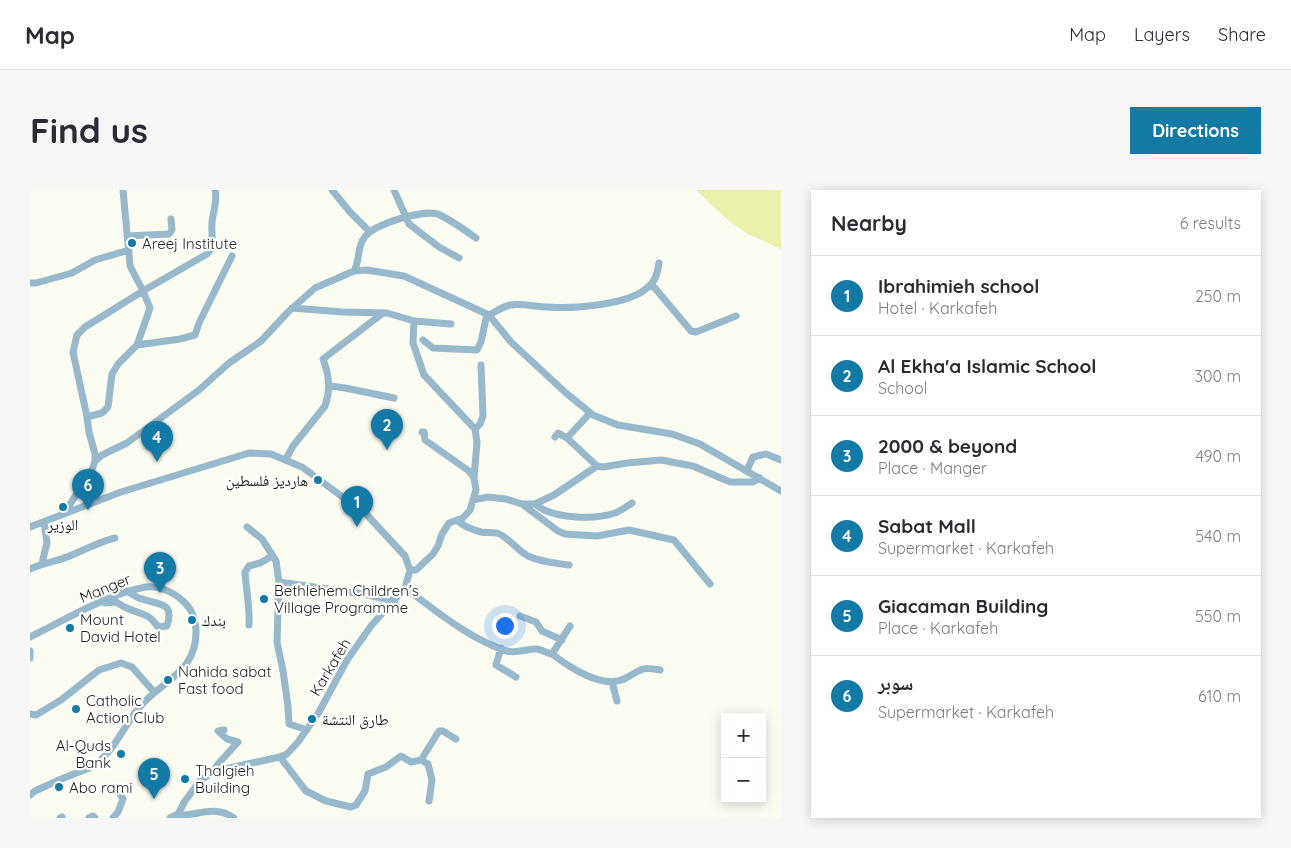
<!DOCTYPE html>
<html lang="en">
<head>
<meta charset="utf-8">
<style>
	:root { --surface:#fff; --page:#f7f7f7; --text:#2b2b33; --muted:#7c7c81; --line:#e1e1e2; --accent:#137aa5 }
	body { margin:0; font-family:Quicksand,"Noto Naskh Arabic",sans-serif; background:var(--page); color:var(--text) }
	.controls { position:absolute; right:15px; bottom:15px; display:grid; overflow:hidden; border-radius:0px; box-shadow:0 2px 12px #0003 }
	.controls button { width:45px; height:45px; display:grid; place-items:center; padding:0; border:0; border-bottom:1px solid var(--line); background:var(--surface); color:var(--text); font:25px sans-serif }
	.you { position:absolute; left:474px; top:435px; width:18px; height:18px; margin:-12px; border:4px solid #fff; border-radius:50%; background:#1a73e8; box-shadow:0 0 0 8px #1a73e833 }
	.badge { display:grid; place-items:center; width:32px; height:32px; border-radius:50%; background:var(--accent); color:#fff; font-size:16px; font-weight:700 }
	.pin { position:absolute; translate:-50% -41px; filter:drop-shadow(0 1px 2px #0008) }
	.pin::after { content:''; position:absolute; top:26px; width:18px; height:15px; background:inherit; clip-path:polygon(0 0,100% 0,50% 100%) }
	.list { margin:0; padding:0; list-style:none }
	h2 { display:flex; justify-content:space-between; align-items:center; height:65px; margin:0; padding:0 20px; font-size:21px }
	h2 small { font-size:16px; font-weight:400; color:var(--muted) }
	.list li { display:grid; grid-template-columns:32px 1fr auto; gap:15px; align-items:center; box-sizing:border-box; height:80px; padding:0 20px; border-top:1px solid var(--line) }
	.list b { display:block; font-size:19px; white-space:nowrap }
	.list p { margin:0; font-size:16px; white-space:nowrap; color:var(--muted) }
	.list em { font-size:16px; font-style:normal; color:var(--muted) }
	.map { position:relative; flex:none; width:751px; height:628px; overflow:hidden; border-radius:0px }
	header { display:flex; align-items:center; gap:30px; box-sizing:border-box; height:70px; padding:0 25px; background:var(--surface); border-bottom:1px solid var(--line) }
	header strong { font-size:24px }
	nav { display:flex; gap:28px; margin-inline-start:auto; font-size:18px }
	.intro { display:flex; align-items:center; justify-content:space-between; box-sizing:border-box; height:120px; padding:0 30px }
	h1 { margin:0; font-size:35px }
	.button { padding:12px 22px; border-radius:0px; background:var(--accent); color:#fff; font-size:18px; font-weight:700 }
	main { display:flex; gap:30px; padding:0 30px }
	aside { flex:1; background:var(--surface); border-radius:0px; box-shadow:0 2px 12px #0003 }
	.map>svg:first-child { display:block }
	.green { fill:#ebf0ab }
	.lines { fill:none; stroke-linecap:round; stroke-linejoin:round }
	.minor { stroke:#98b8cb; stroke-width:7 }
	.poi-dot { fill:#137aa5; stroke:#fff; stroke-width:2 }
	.labels { text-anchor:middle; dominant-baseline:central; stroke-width:4.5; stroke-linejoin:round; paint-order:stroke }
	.poi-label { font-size:15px; fill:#23231f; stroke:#fff; text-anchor:start }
	.street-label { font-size:15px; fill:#23231f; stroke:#fff }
</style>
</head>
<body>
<header>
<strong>Map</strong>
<nav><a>Map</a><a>Layers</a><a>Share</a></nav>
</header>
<div class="intro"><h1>Find us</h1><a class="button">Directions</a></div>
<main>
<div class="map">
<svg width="751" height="628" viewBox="0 0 751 628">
	<rect width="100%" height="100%" fill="#fbfcf2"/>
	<path class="green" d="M666,0H751V59L718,44L698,30Z"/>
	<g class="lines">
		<path class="minor" d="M302,0L320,22L340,42
			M364,0L379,34L409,57L429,68
			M97,46L139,44L142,40L141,29
			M324,81C330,71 327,57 334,48C343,34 395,18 410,25C422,31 435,40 446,48
			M0,93H6L42,83L65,70L99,60
			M620,96L624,97L661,141L666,142L706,126
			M262,118L313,122L357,123L384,131L421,134
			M459,125C465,122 472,117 480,115C492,113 506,117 518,117C543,119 600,115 618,97C625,92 628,81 629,73
			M393,150L403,158L447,160L451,152L457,124
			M107,155L150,149L165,145L169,133L202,66
			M300,196L315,198L364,208
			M57,227L72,223L78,217L82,184L88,174L107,155L120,118L113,101L177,64C185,56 181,43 182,32C183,21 188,12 185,0
			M445,239L450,234L453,226L451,175
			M392,242H394L395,250L439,281L444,288
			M525,247L528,243L537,248L567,276
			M537,248L560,223
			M256,269L263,256L295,216C301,199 299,185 293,169L353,123
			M65,271L72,265L97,253L169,200L199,173L231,151L258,122L285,98L324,81L337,80L374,86L459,125L481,152L536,203L563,225L588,235L642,244L670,254L751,301
			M717,280L723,267L736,264L751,270
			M443,310L458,307L476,309L492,314H505L524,305L567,276L573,277L597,273L631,270L663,276L700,292H723L730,288
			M492,314L528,341L535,344L567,346L599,340L644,350L680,394
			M505,314C522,329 564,330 585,323C591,321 596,317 602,313
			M35,322L62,280L65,271V264L59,242L57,227L43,162L47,145L55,137L113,101L100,76L93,0
			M427,330C433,336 443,340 451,342C456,343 461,342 467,343C477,346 487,360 498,366C510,372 526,373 539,375
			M0,337L91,302L219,263L241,264L272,277L337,325L375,366L380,380L375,398L341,436L317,470L289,522L268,552L257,564L250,567L190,580L175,587L169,592L155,611L146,628
			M217,337L232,349L246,371L249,392L247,452L253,481L258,516L259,534L277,540
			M12,373L17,353L14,332
			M0,379C12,373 25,372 37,367C53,361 68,352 85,348
			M380,380H386L403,364L408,356L412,344L419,333L433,328L440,320L446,300L444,288L447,252L445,239L394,185L383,153L384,131
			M249,392L333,404L365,411
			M375,398C405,420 441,450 477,461C488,464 498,458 507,459C512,460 517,463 522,464L540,436
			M75,413L86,412C90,414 93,417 97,418C113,426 116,421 128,437L137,436C145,411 128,415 112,409C107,408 102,404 97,401
			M490,426L506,432L512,441L532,450
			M219,435C220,417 216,399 215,382L219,376L230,373L242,366
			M0,447C33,431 76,405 111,398C127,394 143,401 155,413C163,421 165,429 166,440C167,484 131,490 108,519C94,536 85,559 67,573C60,579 48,582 39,586C28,590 16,596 5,601L0,605
			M471,458L466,475L486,487
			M0,461V468
			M522,464C539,477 572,499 594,489C611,481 608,476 630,480
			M582,492L587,511
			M0,524L6,525L31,510L69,480L91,473L102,477L124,502
			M250,567L276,601L296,611L321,617L326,615L335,601L338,584L356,577L371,566L381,572L391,570L398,574L402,590L399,611
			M391,570L409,541H413L426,549
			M182,583L188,574L208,552L197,549L188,541L194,540
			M30,628L32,627
			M59,628L63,626L65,628
			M83,628L88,622L93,609L87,598
			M140,628L146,625C162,628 184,613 204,628"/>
	</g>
	<g class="poi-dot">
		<circle cx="102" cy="53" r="5"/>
		<circle cx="288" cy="290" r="5"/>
		<circle cx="33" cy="317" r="5"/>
		<circle cx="234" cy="409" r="5"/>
		<circle cx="162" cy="430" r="5"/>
		<circle cx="40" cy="438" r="5"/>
		<circle cx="138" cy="490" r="5"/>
		<circle cx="46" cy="519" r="5"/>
		<circle cx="282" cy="529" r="5"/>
		<circle cx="91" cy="564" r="5"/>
		<circle cx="155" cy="589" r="5"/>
		<circle cx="29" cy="597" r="5"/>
	</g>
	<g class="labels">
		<g class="poi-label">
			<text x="112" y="53">Areej Institute</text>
			<text x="278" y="290" text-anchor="end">هارديز فلسطين</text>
			<text x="33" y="334" text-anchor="middle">الوزير</text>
			<text x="244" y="400">Bethlehem Children’s<tspan x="244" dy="17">Village Programme</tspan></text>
			<text x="50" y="429">Mount<tspan x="50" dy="17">David Hotel</tspan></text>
			<text x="172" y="430">بندك</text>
			<text x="148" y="481">Nahida sabat<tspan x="148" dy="17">Fast food</tspan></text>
			<text x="56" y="510">Catholic<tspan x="56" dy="17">Action Club</tspan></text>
			<text x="292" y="529">طارق النتشة</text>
			<text x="81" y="555" text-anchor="end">Al-Quds<tspan x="81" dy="17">Bank</tspan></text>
			<text x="165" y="580">Thalgieh<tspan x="165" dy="17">Building</tspan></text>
			<text x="39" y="597">Abo rami</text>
		</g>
		<g class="street-label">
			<text transform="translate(75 398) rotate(-22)">Manger</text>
			<text transform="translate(300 477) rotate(-59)">Karkafeh</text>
		</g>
	</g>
</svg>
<div class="controls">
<button>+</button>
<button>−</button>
</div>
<div class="you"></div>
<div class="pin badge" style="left:327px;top:337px">1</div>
<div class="pin badge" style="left:357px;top:260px">2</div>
<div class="pin badge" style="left:130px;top:403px">3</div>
<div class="pin badge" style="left:127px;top:272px">4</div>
<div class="pin badge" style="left:124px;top:609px">5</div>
<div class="pin badge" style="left:58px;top:320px">6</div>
</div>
<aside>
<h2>Nearby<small>6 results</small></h2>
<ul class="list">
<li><span class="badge">1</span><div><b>Ibrahimieh school</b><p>Hotel · Karkafeh</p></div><em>250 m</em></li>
<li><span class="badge">2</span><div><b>Al Ekha'a Islamic School</b><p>School</p></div><em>300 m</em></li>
<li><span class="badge">3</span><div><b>2000 &amp; beyond</b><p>Place · Manger</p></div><em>490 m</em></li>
<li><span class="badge">4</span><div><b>Sabat Mall</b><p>Supermarket · Karkafeh</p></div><em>540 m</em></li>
<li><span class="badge">5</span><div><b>Giacaman Building</b><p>Place · Karkafeh</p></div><em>550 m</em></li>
<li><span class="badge">6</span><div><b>سوبر</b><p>Supermarket · Karkafeh</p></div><em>610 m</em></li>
</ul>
</aside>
</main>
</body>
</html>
